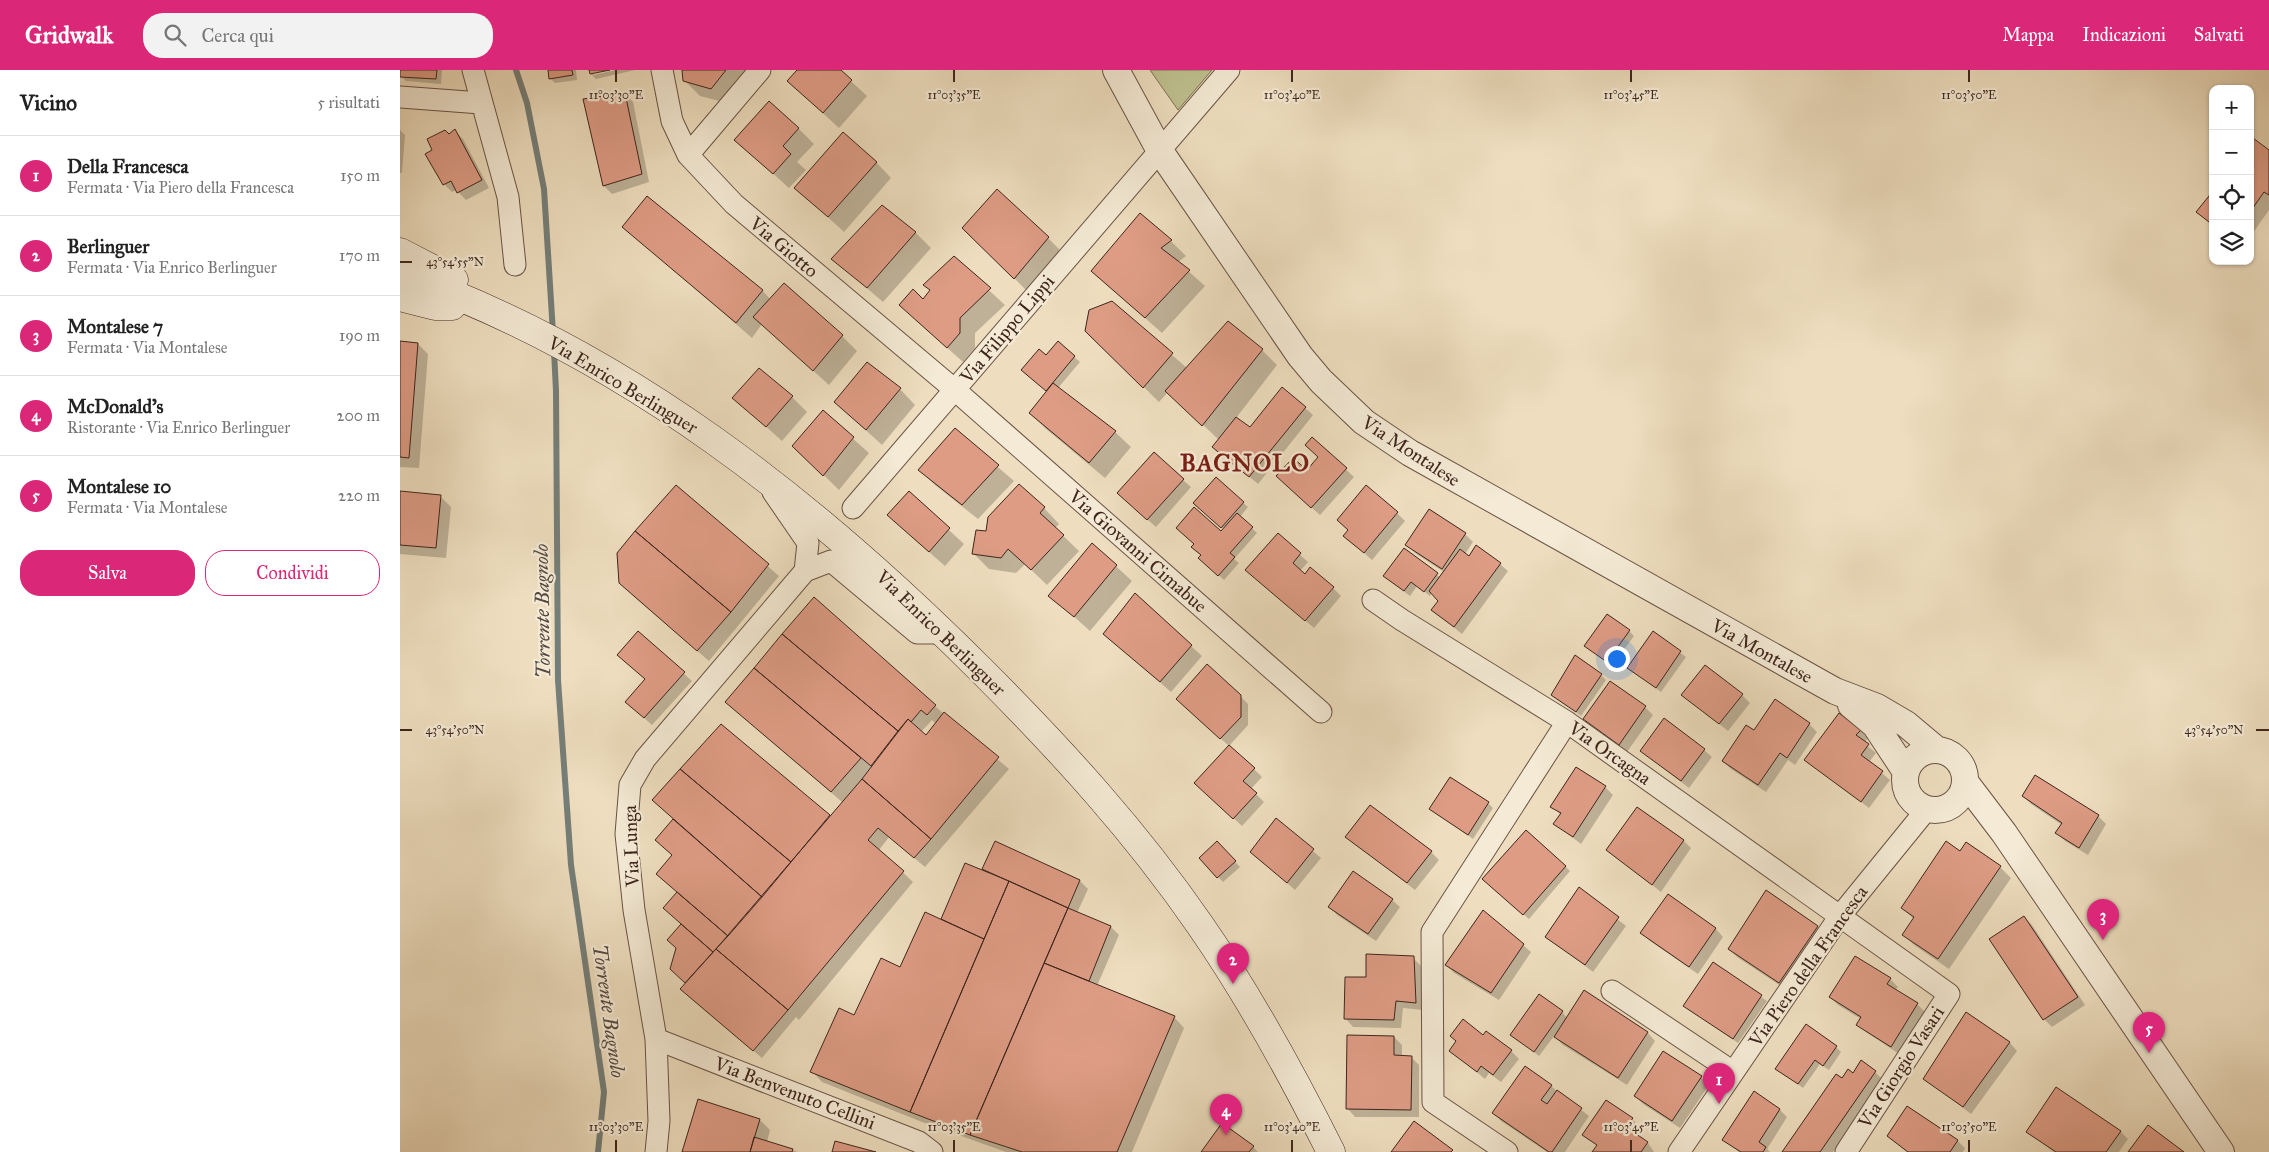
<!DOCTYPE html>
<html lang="it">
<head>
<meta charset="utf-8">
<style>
	:root { --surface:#fff; --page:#f2f2f2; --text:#222; --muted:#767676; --line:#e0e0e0; --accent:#db2777 }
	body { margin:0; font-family:"IM FELL Great Primer",serif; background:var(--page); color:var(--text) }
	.controls { position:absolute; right:15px; top:15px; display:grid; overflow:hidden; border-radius:10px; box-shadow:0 1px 4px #0004 }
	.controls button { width:45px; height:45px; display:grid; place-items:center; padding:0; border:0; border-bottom:1px solid var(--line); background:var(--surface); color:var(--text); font:25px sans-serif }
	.you { position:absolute; left:1216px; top:588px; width:18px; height:18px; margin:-12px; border:4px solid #fff; border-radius:50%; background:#1a73e8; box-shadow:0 0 0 8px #1a73e833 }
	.badge { display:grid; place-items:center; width:32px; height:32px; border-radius:50%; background:var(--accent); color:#fff; font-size:16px; font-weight:700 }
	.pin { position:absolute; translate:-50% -41px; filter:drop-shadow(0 1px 2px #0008) }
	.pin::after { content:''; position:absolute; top:26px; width:18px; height:15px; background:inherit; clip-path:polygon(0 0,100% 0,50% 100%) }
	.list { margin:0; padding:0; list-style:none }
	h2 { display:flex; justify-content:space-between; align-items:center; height:65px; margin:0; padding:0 20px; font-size:21px }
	h2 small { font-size:16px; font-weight:400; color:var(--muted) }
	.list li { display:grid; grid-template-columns:32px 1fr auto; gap:15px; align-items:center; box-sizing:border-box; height:80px; padding:0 20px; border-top:1px solid var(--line) }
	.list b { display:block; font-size:19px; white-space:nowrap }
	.list p { margin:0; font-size:16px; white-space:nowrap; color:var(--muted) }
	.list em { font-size:16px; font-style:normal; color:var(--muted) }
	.actions { display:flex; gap:10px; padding:15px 20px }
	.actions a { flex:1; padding:11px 0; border:1px solid var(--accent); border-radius:20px; text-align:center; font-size:18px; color:var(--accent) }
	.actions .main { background:var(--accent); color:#fff }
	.icon { flex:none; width:28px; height:28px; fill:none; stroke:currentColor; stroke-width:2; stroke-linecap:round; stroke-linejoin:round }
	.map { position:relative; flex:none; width:1869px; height:1082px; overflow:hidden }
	header { display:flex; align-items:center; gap:30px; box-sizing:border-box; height:70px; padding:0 25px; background:var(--accent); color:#fff }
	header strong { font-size:24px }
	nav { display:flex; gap:28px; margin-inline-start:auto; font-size:18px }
	.search { width:350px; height:45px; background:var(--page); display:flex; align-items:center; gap:12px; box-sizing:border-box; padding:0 18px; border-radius:20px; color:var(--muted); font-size:19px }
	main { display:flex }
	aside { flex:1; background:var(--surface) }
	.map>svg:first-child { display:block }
	.green { fill:#bec08e; stroke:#7e7255 }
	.shadow { fill:#0003; fill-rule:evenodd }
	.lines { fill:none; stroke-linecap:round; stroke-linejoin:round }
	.stream { stroke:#757f79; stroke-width:6 }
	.building { fill:#de9c85; stroke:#3e251c }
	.minor-casing { stroke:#6a5345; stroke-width:23 }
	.tertiary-casing { stroke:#6a5345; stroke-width:28 }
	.secondary-casing { stroke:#3e251c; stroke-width:29 }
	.minor { stroke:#f4ead5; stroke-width:21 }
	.tertiary { stroke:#f4ead5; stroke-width:26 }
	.secondary { stroke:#f4ead5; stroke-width:28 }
	.ticks { fill:none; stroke:#3e251c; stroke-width:2 }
	.labels { text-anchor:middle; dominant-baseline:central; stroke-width:4.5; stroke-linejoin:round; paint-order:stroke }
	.street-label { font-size:19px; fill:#3e251c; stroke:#f4ead5 }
	.water-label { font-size:20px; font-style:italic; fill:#554a43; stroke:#f4ead5 }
	.district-label { font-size:24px; font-weight:bold; letter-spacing:1px; fill:#7a1f14; stroke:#f4ead5 }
	.ticks-label { font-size:12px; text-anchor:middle; fill:#3e251c; stroke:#f4ead5; stroke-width:4.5; stroke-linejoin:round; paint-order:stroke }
</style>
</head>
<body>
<header>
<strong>Gridwalk</strong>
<div class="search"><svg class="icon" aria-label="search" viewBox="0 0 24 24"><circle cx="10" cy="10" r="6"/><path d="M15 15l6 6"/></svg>Cerca qui</div>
<nav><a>Mappa</a><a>Indicazioni</a><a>Salvati</a></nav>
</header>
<main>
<aside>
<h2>Vicino<small>5 risultati</small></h2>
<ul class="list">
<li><span class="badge">1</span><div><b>Della Francesca</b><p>Fermata · Via Piero della Francesca</p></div><em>150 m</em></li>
<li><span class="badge">2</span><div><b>Berlinguer</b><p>Fermata · Via Enrico Berlinguer</p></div><em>170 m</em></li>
<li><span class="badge">3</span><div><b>Montalese 7</b><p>Fermata · Via Montalese</p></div><em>190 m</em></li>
<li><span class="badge">4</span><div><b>McDonald's</b><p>Ristorante · Via Enrico Berlinguer</p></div><em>200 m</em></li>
<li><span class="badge">5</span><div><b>Montalese 10</b><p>Fermata · Via Montalese</p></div><em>220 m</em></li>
</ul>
<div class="actions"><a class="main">Salva</a><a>Condividi</a></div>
</aside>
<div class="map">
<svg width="1869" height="1082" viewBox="0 0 1869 1082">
	<rect width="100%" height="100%" fill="#eedebf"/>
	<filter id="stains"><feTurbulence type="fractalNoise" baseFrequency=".004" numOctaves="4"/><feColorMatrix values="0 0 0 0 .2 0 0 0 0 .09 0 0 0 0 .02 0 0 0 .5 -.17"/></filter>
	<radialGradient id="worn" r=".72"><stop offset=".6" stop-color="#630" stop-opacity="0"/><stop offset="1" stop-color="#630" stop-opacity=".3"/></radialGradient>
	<path class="green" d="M750,0H812L778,40Z"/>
	<path class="shadow" d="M1,0H42L41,14L6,11L1,6Z
		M149,0H176L177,10L155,13L150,8Z
		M190,0H204L193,2V5L216,0H235L196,9L191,4Z
		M283,0H353L327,33L300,26L284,10Z
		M398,0H439L467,26L439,58L388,11Z
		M225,24L233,32L249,112L212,124L204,116L184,30Z
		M398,58L414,74L397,92L406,100L389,118L336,70Z
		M0,60L5,65L2,103H0Z
		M55,61L63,69L89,118L66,130L56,120L52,122L44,114L49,65Z
		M1850,73L1869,82V140L1850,167Z
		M476,92L491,108L444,162L396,118Z
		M482,136L516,163L531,178L483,232L433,189Z
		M224,156L362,220L371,230L442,266L457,281L429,315L362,254L352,268Z
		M564,158L648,168L663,183L630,224Z
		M771,171L786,186L778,192L805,216L762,263L692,201Z
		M554,188L605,235L575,263V278L563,292L516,250L523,231Z
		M711,232L787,298L862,280L877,295L836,348L850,359L905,338L913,345L858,414L822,384L819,370L768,322L759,332L687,261Z
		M0,273L18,274L28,284L19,398L0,397Z
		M658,273L680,292L658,318L715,362L731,377L705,408L646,359L630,343L648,321L628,305Z
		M500,319L515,335L482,375L435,332Z
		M392,327L407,342L382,371L334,328Z
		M423,342L469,383L439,420L394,376Z
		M555,360L614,411L578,449L535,415L520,400Z
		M913,369L954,407L920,445L885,414L907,402L919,387Z
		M783,410L791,417L756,457L726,431Z
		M277,417L379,506L309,591L231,524Z
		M0,423L40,426L51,437L46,488L0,484Z
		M509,423L564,474L545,496L504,460Z
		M843,433L848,437L840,447L857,463L834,489L839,493L824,510L805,493L824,459L799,438Z
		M644,438L659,454L655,458L679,481L647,515L625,494L616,503L589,499L573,483L587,463Z
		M997,443L1005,451L972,490L945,466Z
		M1065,464L1073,472L1065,484L1069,488L1100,494L1108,501L1062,564L1032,540L1039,531L1032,522L1030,526L1017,516L1010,526L990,511L1004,480L1041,508L1044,502L1015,483L1007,475Z
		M878,465L908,492L900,501L933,518L941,526L914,558L855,508Z
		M693,475L732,511L690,561L650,525Z
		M414,529L544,644L609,699L525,797L489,767L479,780L513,812L399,950L396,947L362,988L289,927L282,919L287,914L271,899L278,879L269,870L282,854L273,786L256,770L274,749L254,730L321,656L430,747L442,732L327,632ZM532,650L536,654L526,666L521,662Z
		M1229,561L1234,566L1212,596L1186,576Z
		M239,563L292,611L252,655L235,640L246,610Z
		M1253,563L1286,587L1261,622L1228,598Z
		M705,564L791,576L802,586L771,622Z
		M1201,605L1206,610L1181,646L1153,625Z
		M1283,625H1342L1350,633L1328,661Z
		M840,626L848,634V655L829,676L785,637Z
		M1245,637L1253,645L1227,682L1184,649Z
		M1409,654L1417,662L1395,695L1388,690L1366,722L1331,699L1323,691Z
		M1460,660L1468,668L1464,673L1476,683L1469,692L1490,710L1469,738L1406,690Z
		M1304,680L1312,687L1289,718L1241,681Z
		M854,699L862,707L851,719L864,732L842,756L803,720Z
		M1176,699L1205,717L1213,725L1181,774L1155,754L1161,745L1152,736Z
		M1623,726L1698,746L1706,754L1688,785L1665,771L1657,763L1662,755L1631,734Z
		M1088,733L1093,738L1073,769L1031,739Z
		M876,750L921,788L895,820L860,790Z
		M947,767L1031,782L1039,790L1015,820Z
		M1284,771L1291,778L1261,822L1208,780Z
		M596,772L680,811L688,819L677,843L711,857L719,865L697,916L774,947L784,958L732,1082H606L522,1052L422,1012L412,1001L454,946L500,899L541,851L566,794L583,800Z
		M817,773L840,797L823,812L800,788Z
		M1566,774L1600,797L1611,808L1549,899L1514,875L1503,864L1514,849L1502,838L1561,782Z
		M1165,796L1170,801L1129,849L1089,814Z
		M1179,819L1226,856L1193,902L1147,866Z
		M1366,822L1418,857L1425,865L1387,920L1337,887L1329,879Z
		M1268,826L1316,859L1323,867L1298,904L1250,871L1242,863Z
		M992,830L1000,837L976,871L937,845L930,837Z
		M1624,847L1632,855L1685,935L1652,957L1644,949Z
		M1123,875L1131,882L1099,930L1054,903L1046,895Z
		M1013,888L1021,896L1023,940L1003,938L1001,958L953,957L946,949L967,908Z
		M1313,894L1367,931L1338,973L1285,936Z
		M1490,909L1498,917L1495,920L1517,934L1525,942L1499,984L1466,962L1458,955L1461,949L1438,935L1430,927Z
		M1184,922L1248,963L1255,971L1227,1015L1163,975L1154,966L1139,986L1112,965L1162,942L1167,948Z
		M1566,943L1610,973L1617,981L1571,1044L1525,1008Z
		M994,967L1002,975V987H1011L1019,995V1047H955L948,1039Z
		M1084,967L1111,981L1119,989L1101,1012L1089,1003L1085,1009L1051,981Z
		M1436,977L1441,982L1429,1000L1420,994L1403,1018L1376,998Z
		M1475,1002L1483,1010L1433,1082H1384L1442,1010L1453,1004Z
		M1301,1007L1309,1015L1280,1058L1243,1034L1235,1026Z
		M1151,1016L1189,1046L1165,1082H1147L1101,1051L1094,1043Z
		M1354,1023L1380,1040L1387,1047L1367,1079L1370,1082H1339L1324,1069Z
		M299,1031L360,1050L370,1060L367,1072L398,1082H283Z
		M1232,1049L1240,1057L1235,1064L1248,1073L1254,1082H1194L1197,1076L1184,1065Z
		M1720,1061L1728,1069L1719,1082H1654L1628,1062Z
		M1488,1066L1558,1071L1565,1078L1563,1082H1507Z
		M853,1077L858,1082H803Z"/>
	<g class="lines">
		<path class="stream" d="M116,0L127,33L144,119L153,263
			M154,280L156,321L158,610L171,795L204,1022L198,1082"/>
	</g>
	<path class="building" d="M0,0H37L36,9L0,7Z
		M148,0H172L173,5L149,9Z
		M189,0H210L190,4Z
		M282,0H326L311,19L283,11Z
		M397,0H441L452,10L423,43L387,11Z
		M225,23L242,104L203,116L183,29Z
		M369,31L399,58L383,76L391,84L373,104L334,70Z
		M55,59L82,110L57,123L51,111L43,115L25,84L32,80L27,69L45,60L49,64Z
		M443,62L477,92L428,147L394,118Z
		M1853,68L1869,80V125L1864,122L1850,142V71Z
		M597,119L649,167L614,209L562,158Z
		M1813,121V155L1796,142Z
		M247,126L363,220L336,253L222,157Z
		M482,135L516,162L467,218L431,189Z
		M740,143L772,170L761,178L790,200L745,248L691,201Z
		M554,186L591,218L560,248V263L547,278L499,235L513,219L523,229L530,220L523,215Z
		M384,213L443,265L413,301L353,247Z
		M712,231L773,283L743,318L685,261L689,240Z
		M828,251L863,279L802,356L765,321Z
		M0,271L18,273L9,388L0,387Z
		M658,271L675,286L646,321L621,300L639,279L646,285Z
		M467,292L501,318L466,360L434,332Z
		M359,298L393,326L366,357L332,328Z
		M653,313L716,361L689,393L629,343Z
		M882,317L906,337L849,407L812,377L836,347L850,357Z
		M423,340L454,367L423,406L392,376Z
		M555,358L599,395L562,435L518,400Z
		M912,367L947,398L911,438L876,406L893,388L907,400L918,387L905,375Z
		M754,382L784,409L747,450L717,423Z
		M816,407L844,432L821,458L793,433Z
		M619,414L645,437L640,443L664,465L631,500L608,479L601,488L572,484L576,460L586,461L588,447Z
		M276,415L369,494L331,542L235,461Z
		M966,415L998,442L964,483L943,466L948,460L937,450Z
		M0,421L41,425L36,478L0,475Z
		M509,421L550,458L529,482L487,445Z
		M794,437L821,461L837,443L853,457L830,483L835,487L818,506L798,488L801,485L791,477L794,474L776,458Z
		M1029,439L1066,463L1042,499L1005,475Z
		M235,461L331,542L297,581L219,513L217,483Z
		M878,463L901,483L893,493L905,504L910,497L934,517L905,551L845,500Z
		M692,473L717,495L674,547L648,526Z
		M1076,475L1101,493L1054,557L1031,540L1038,531L1029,521L1060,479L1069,486Z
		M1004,478L1038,503L1024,522L1011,512L1004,521L983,506Z
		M735,523L792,575L760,612L703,564Z
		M414,527L536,635L527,645L521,640L511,652L508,649L498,661L382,564Z
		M1207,544L1230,560L1207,592L1184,576Z
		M238,561L285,602L244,648L225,632L245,609L217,585Z
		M1253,561L1281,581L1256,618L1227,598Z
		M382,564L498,661L471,696L354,598Z
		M1175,585L1202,604L1176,642L1151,625Z
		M807,594L841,625V647L820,669L776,629Z
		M1305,595L1343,624L1319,654L1281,625Z
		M354,598L461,688L431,722L325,632Z
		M1210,611L1246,636L1219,675L1183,649Z
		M1375,629L1410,653L1387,688L1380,683L1358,715L1322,691L1346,655L1354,660Z
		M544,642L599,687L531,769L462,709L508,649L526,665Z
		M1439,643L1461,660L1456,665L1469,674L1461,685L1483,701L1461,732L1404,690Z
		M1264,648L1305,679L1281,711L1240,681Z
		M321,654L430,745L391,792L280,699Z
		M829,675L855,698L843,711L857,723L833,749L794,713Z
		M1176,697L1206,716L1173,767L1153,754L1161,743L1150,737Z
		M280,699L391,792L362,827L252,730Z
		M1635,705L1699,745L1679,778L1655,763L1662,753L1622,726Z
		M1050,707L1089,732L1068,765L1029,739Z
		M462,709L531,769L514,788L478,758L468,770L504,801L388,940L316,879Z
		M970,735L1032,781L1007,813L945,767Z
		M1237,737L1284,770L1252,815L1206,780Z
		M876,748L914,779L887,813L850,782Z
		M273,749L362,827L328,866L256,804L272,785L255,770Z
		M1126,760L1166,796L1123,845L1082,809Z
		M595,771L680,810L668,838L582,799Z
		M817,771L836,791L817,808L799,788Z
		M1546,771L1560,781L1566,772L1601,796L1538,889L1502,865L1514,847L1501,838Z
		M565,793L609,811L584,869L541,849Z
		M953,801L993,829L968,864L928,837Z
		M609,811L668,838L570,1065L510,1042Z
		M1179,817L1219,847L1185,895L1145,867Z
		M1366,820L1418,856L1379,913L1328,879Z
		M277,822L328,866L313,882L263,838Z
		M1268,824L1316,858L1289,897L1240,863Z
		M668,838L711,856L689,911L644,893Z
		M1083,840L1124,874L1091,923L1045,895Z
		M525,842L584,869L510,1042L410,1002L439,938L454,945L481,888L500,897Z
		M1624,846L1678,927L1643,950L1589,869Z
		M281,854L313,882L285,913L270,899L276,878L267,870Z
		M316,879L388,940L353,981L280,919Z
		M966,884L1014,886L1016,933L996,931L994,950L944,949L945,907H966Z
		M1455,886L1491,908L1487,914L1518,933L1491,977L1456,955L1461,947L1429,927Z
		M1313,892L1362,925L1333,969L1283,936Z
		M644,893L775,946L717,1082H622L570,1065Z
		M1184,920L1248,962L1218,1008L1154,967Z
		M1139,924L1163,941L1134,982L1110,965Z
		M1566,942L1610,972L1563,1037L1523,1009Z
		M1063,949L1083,965L1086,961L1112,980L1093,1005L1081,996L1077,1002L1049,981L1056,971L1050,966Z
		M1406,954L1437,976L1423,996L1415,990L1398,1014L1375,999Z
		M947,965L994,966V985L1012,986L1011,1040L946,1039Z
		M1263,981L1302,1006L1272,1051L1234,1026Z
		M1461,990L1476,1001L1420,1082H1382L1436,1004L1442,1008L1448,999L1453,1003Z
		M1125,996L1152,1015L1141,1030L1147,1034L1157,1020L1182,1038L1152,1082H1149L1092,1043Z
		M1656,1017L1721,1061L1706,1082H1656L1626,1062Z
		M1354,1021L1380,1039L1359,1072L1366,1077L1363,1082H1341L1322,1070Z
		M298,1029L360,1049L350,1082H282Z
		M1206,1030L1233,1048L1226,1057L1248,1072L1241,1082H1192L1197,1075L1182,1065Z
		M1507,1036L1558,1070L1550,1082H1508L1487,1066Z
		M1014,1051L1053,1080L1051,1082H991Z
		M822,1053L854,1076L849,1082H801Z
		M1748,1055L1784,1082H1728Z
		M354,1067L393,1079L392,1082H350Z
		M435,1071L476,1082H432Z"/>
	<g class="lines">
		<g class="minor-casing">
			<path id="minor" d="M73,0L108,127L115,195
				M262,0L272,51L288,85L334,134L555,320L921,642
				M0,27L81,33
				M288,85L360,0
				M373,422L408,473L405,501
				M453,438L829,0
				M973,530L1002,550L1167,652L1549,924L1446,1082
				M1212,921L1333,1002
				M256,969L519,1072L532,1082
				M256,1082L259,1051L256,969L234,840L226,764L230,715L245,689L405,501L431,491L517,563H544
				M1107,1082L1033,1032L1032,862L1167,652
				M1279,1082L1440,846L1527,739"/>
		</g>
		<g class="tertiary-casing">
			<path id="tertiary" d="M716,0L760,81L900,286L921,311L964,352L1010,383L1435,621L1477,637L1506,654L1537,680
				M1451,635L1475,655L1506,702
				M1505 710a30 30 0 1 1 60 0a30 30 0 1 1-60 0Z
				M1566,713L1604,763L1821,1082"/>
		</g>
		<g class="secondary-casing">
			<path id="secondary" d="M0,182L54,210
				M0,204C225,283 415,434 582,601C661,680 736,762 800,855C850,927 892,1004 931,1082
				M0,227L35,236H52"/>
		</g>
		<use href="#minor" class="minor"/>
		<use href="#tertiary" class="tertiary"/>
		<use href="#secondary" class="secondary"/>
	</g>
	<path class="ticks" d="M216,0V12M554,0V12M892,0V12M1231,0V12M1569,0V12M0,192H12M0,660H12M1856,660H1869M216,1070V1082M554,1070V1082M892,1070V1082M1231,1070V1082M1569,1070V1082"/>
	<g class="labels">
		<g class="street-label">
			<text transform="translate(384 177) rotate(40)">Via Giotto</text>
			<text transform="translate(607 259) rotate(-50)">Via Filippo Lippi</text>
			<text transform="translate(223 315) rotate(31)">Via Enrico Berlinguer</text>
			<text transform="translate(1011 381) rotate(33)">Via Montalese</text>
			<text transform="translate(738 481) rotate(41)">Via Giovanni Cimabue</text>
			<text transform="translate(541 563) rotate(44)">Via Enrico Berlinguer</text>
			<text transform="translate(1362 581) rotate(29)">Via Montalese</text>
			<text transform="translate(1210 683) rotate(35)">Via Orcagna</text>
			<text transform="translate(231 776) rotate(-92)">Via Lunga</text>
			<text transform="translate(1408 896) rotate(-55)">Via Piero della Francesca</text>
			<text transform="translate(1501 997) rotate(-57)">Via Giorgio Vasari</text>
			<text transform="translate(395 1023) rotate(21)">Via Benvenuto Cellini</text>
		</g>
		<g class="water-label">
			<text transform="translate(142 541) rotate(-91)">Torrente Bagnolo</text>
			<text transform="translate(209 941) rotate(82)">Torrente Bagnolo</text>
		</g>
		<g class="district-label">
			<text x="845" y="393">BAGNOLO</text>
		</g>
	</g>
	<g class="ticks-label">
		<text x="216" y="29">11°03'30"E</text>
		<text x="554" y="29">11°03'35"E</text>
		<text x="892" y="29">11°03'40"E</text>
		<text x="1231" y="29">11°03'45"E</text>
		<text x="1569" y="29">11°03'50"E</text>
		<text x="55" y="196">43°54'55"N</text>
		<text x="55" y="664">43°54'50"N</text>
		<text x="1814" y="664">43°54'50"N</text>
		<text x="216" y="1061">11°03'30"E</text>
		<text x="554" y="1061">11°03'35"E</text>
		<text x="892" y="1061">11°03'40"E</text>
		<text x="1231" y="1061">11°03'45"E</text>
		<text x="1569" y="1061">11°03'50"E</text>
	</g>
	<rect width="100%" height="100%" filter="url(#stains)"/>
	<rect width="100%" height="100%" fill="url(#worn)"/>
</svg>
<div class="controls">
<button>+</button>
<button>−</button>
<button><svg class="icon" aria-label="locate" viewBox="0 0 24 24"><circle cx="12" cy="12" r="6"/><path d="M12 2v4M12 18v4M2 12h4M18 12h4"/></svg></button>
<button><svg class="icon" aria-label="layers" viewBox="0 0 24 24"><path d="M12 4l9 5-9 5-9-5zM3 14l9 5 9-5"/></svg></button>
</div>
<div class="you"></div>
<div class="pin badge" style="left:1319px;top:1034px">1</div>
<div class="pin badge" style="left:833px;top:914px">2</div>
<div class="pin badge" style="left:1703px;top:870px">3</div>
<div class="pin badge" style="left:826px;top:1065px">4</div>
<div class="pin badge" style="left:1749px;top:983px">5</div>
</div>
</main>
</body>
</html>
